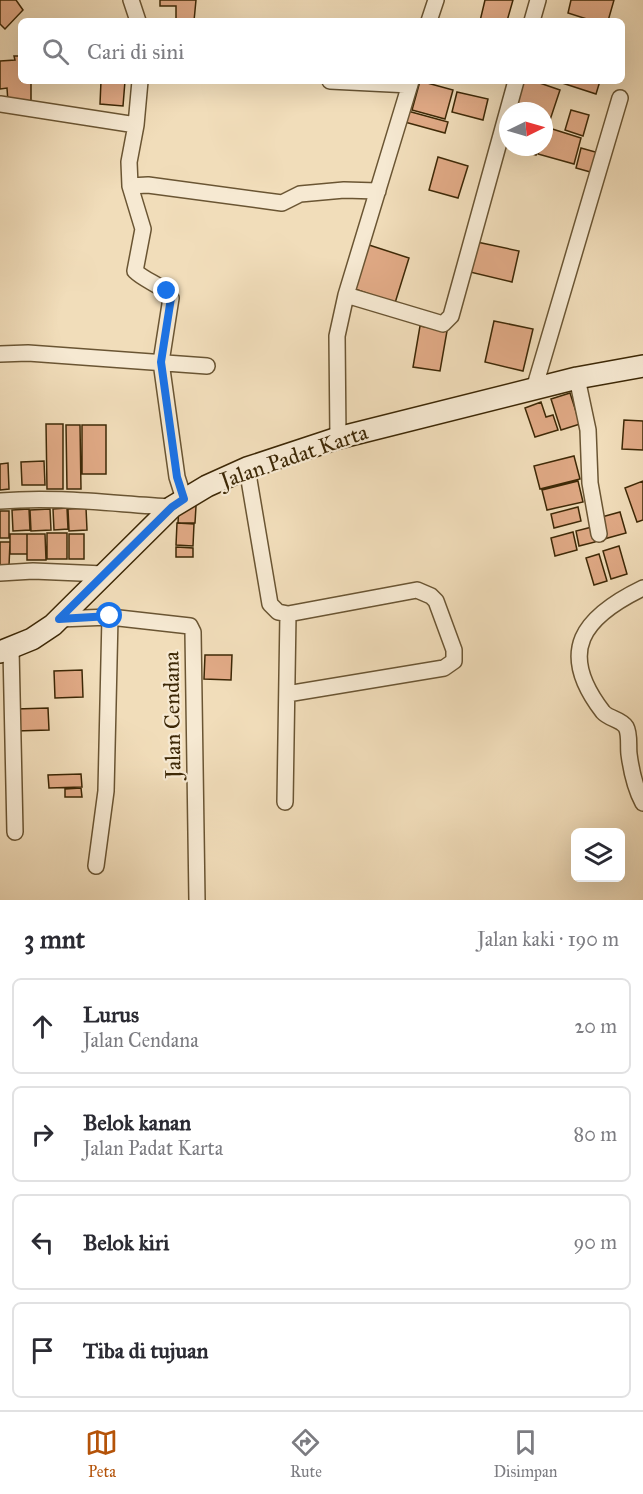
<!DOCTYPE html>
<html lang="id">
<head>
<meta charset="utf-8">
<style>
	:root { --surface:#fff; --page:#f2f2f3; --text:#2b2b33; --muted:#7c7c81; --line:#e1e1e2; --accent:#b45309 }
	body { margin:0; font-family:"IM FELL Great Primer",serif; background:var(--page); color:var(--text) }
	.controls { position:absolute; right:18px; bottom:18px; display:grid; overflow:hidden; border-radius:9px; box-shadow:0 6px 24px #0002 }
	.controls button { width:54px; height:54px; display:grid; place-items:center; padding:0; border:0; border-bottom:2px solid var(--line); background:var(--surface); color:var(--text); font:30px sans-serif }
	.compass { position:absolute; left:499px; top:102px; width:54px; height:54px; border-radius:50%; background:var(--surface); box-shadow:0 6px 24px #0002; rotate:85deg }
	.stop { position:absolute; width:18px; height:18px; margin:-14px; border:4px solid #1a73e8; border-radius:50%; background:#fff }
	.stop.end { background:#1a73e8; border-color:#fff; box-shadow:0 2px 6px #0008 }
	.list { margin:0; padding:0; list-style:none }
	h2 { display:flex; justify-content:space-between; align-items:center; height:78px; margin:0; padding:0 24px; font-size:26px }
	h2 small { font-size:20px; font-weight:400; color:var(--muted) }
	.list li { display:grid; grid-template-columns:39px 1fr auto; gap:18px; align-items:center; box-sizing:border-box; height:96px; margin:0 12px 12px; padding:0 12px; border:2px solid var(--line); border-radius:9px }
	.list b { display:block; font-size:22px; white-space:nowrap }
	.list p { margin:0; font-size:20px; white-space:nowrap; color:var(--muted) }
	.list em { font-size:20px; font-style:normal; color:var(--muted) }
	.icon { flex:none; width:33px; height:33px; fill:none; stroke:currentColor; stroke-width:2; stroke-linecap:round; stroke-linejoin:round }
	.map { position:relative; flex:none; width:643px; height:900px; overflow:hidden }
	.search { position:absolute; background:var(--surface); box-shadow:0 6px 24px #0002; left:18px; right:18px; top:18px; height:66px; display:flex; align-items:center; gap:15px; box-sizing:border-box; padding:0 21px; border-radius:9px; color:var(--muted); font-size:22px }
	.sheet { height:510px; background:var(--surface) }
	nav { display:flex; justify-content:space-around; align-items:center; box-sizing:border-box; height:84px; border-top:2px solid var(--line); background:var(--surface); font-size:16px; color:var(--muted) }
	nav a { display:grid; justify-items:center; gap:3px }
	nav .on { color:var(--accent) }
	.map>svg:first-child { display:block }
	.building { fill:#e1aa86; stroke:#3d2806; stroke-width:1.5 }
	.lines { fill:none; stroke-linecap:round; stroke-linejoin:round }
	.street-casing { stroke:#6a5533; stroke-width:18 }
	.secondary-casing { stroke:#3d2806; stroke-width:24 }
	.street { stroke:#f6e9d2; stroke-width:15 }
	.secondary { stroke:#f6e9d2; stroke-width:21 }
	.route { stroke:#1a73e8; stroke-width:8 }
	.labels { text-anchor:middle; dominant-baseline:central; stroke-width:4.5; stroke-linejoin:round; paint-order:stroke }
	.street-label { font-size:22px; fill:#3d2806; stroke:#f6e9d2 }
</style>
</head>
<body>
<div class="map">
<svg width="643" height="900" viewBox="0 0 643 900">
	<rect width="100%" height="100%" fill="#f1ddba"/>
	<filter id="stains"><feTurbulence type="fractalNoise" baseFrequency=".00333" numOctaves="4"/><feColorMatrix values="0 0 0 0 .2 0 0 0 0 .09 0 0 0 0 .02 0 0 0 .5 -.17"/></filter>
	<radialGradient id="worn" r=".72"><stop offset=".6" stop-color="#630" stop-opacity="0"/><stop offset="1" stop-color="#630" stop-opacity=".3"/></radialGradient>
	<path class="building" d="M0,0H16L23,10L5,29L0,24Z
		M160,0H196L194,21H176V6H160Z
		M485,0H513L507,21H480Z
		M571,0H614L608,21H593L568,13Z
		M14,56H21V81H31V103L8,102L7,88L0,89V61L15,60Z
		M101,81H125L123,106L100,104Z
		M420,81L453,90L445,119L412,110Z
		M522,81H534L560,90L549,123L544,121V111H529L530,107L515,102Z
		M556,81H600L596,94Z
		M457,92L488,99L483,120L452,112Z
		M404,110L448,122L445,133L401,121Z
		M571,110L589,115L583,136L565,130Z
		M546,127L581,138L574,164L538,154L540,147H544Z
		M508,131V147H538L536,155L504,146Z
		M581,148L599,153L594,173L576,168Z
		M438,157L468,166L458,198L429,190Z
		M477,242L519,251L512,282L470,272Z
		M366,244L409,258L395,303L352,288Z
		M494,321L533,329L523,371L485,362Z
		M420,326L447,331L440,371L413,367Z
		M570,393L580,424L561,430L551,399Z
		M541,402L546,417L553,415L558,430L535,437L525,408Z
		M624,420L643,421V450L622,449Z
		M46,424H63V489H47Z
		M66,425H80L81,489H67Z
		M82,425H106V474H82Z
		M574,456L580,479L540,489L534,466Z
		M44,461L45,485H22L21,462Z
		M8,463L9,489L0,490V464Z
		M578,481L583,502L547,510L542,490Z
		M643,481V520L637,522L625,488Z
		M179,505L196,506L195,523H178Z
		M578,507L581,521L554,528L551,514Z
		M67,508L68,529L54,530L53,509Z
		M86,508L87,530L69,531L68,509Z
		M29,509L30,530L13,531L12,510Z
		M50,509L51,530L31,531L30,510Z
		M0,511H9V538H0Z
		M620,512L626,533L604,539L598,518Z
		M177,523L194,524L193,546L176,545Z
		M592,527L595,542L579,546L576,531Z
		M573,532L577,550L555,556L551,538Z
		M47,533H67V559H47Z
		M10,534H27V554H10Z
		M27,534H45L46,560H27Z
		M69,534H84V559H69Z
		M0,542H10L9,566H0Z
		M619,546L627,574L611,579L603,551Z
		M176,547L193,548V557H176Z
		M599,554L607,581L594,585L586,558Z
		M205,655H232L231,680L204,679Z
		M82,670L83,697L55,698L54,671Z
		M48,708L49,730L16,731V709Z
		M81,774L82,787L49,788L48,775Z
		M81,788L82,797H65V789Z"/>
	<g class="lines">
		<g class="street-casing">
			<path id="street" d="M131,0L138,21
				M429,21L436,0
				M532,21L538,0
				M140,81L136,125L129,162L130,186L143,229L135,271C146,282 164,285 171,298L161,362L177,477L184,499
				M330,81L410,85
				M0,104L136,125
				M130,186L148,185L282,203L300,194L344,190L378,191
				M346,295L433,321L443,324L451,316L516,81
				M0,354L28,353L207,366
				M577,378L588,430L590,483L599,534
				M534,389L620,98
				M338,438L337,336L346,295L411,81
				M247,468L270,604L278,612L288,614L417,590L431,596L436,601L454,650V661L444,668L287,694
				M0,501C57,496 114,504 172,507
				M0,573L33,571L104,574
				M643,588C583,617 556,651 603,712C609,719 621,719 626,727C630,734 628,746 629,754C631,769 636,790 643,803
				M59,619L110,617L190,626L193,632L197,900
				M11,649L15,832
				M285,802L288,614
				M96,866L106,791L110,617"/>
		</g>
		<g class="secondary-casing">
			<path id="secondary" d="M0,652L32,639L53,625L172,507L207,486L247,468L338,438L577,378L643,366"/>
		</g>
		<use href="#street" class="street"/>
		<use href="#secondary" class="secondary"/>
	</g>
	<g class="lines">
		<path class="route" d="M110,616L59,619L172,507L184,499L177,477L161,362L171,298L167,291"/>
	</g>
	<g class="labels">
		<g class="street-label">
			<text transform="translate(294 456) rotate(-19)">Jalan Padat Karta</text>
			<text transform="translate(172 715) rotate(-91)">Jalan Cendana</text>
		</g>
	</g>
	<rect width="100%" height="100%" filter="url(#stains)"/>
	<rect width="100%" height="100%" fill="url(#worn)"/>
</svg>
<div class="controls">
<button><svg class="icon" aria-label="layers" viewBox="0 0 24 24"><path d="M12 4l9 5-9 5-9-5zM3 14l9 5 9-5"/></svg></button>
</div>
<svg class="compass" viewBox="-18 -18 36 36"><path d="M0-13l5 13h-10z" fill="#e53935"/><path d="M0 13l5-13h-10z" fill="#7c7c81"/></svg>
<div class="stop" style="left:110px;top:616px"></div>
<div class="stop end" style="left:167px;top:291px"></div>
<div class="search"><svg class="icon" aria-label="search" viewBox="0 0 24 24"><circle cx="10" cy="10" r="6"/><path d="M15 15l6 6"/></svg>Cari di sini</div>
</div>
<section class="sheet">
<h2>3 mnt<small>Jalan kaki · 190 m</small></h2>
<ul class="list">
<li><svg class="icon" aria-label="ahead" viewBox="0 0 24 24"><path d="M12 20V5M6 11l6-6 6 6"/></svg><div><b>Lurus</b><p>Jalan Cendana</p></div><em>20 m</em></li>
<li><svg class="icon" aria-label="right" viewBox="0 0 24 24"><path d="M7 20v-9h11M14 6l5 5-5 5"/></svg><div><b>Belok kanan</b><p>Jalan Padat Karta</p></div><em>80 m</em></li>
<li><svg class="icon" aria-label="left" viewBox="0 0 24 24"><path d="M17 20v-9H6M10 6l-5 5 5 5"/></svg><div><b>Belok kiri</b></div><em>90 m</em></li>
<li><svg class="icon" aria-label="arrive" viewBox="0 0 24 24"><path d="M6 21V4h12l-3 4 3 4H6"/></svg><div><b>Tiba di tujuan</b></div></li>
</ul>
</section>
<nav>
<a class="on"><svg class="icon" aria-label="map" viewBox="0 0 24 24"><path d="M3 6l6-2 6 2 6-2v14l-6 2-6-2-6 2zM9 4v14M15 6v14"/></svg>Peta</a>
<a><svg class="icon" aria-label="directions" viewBox="0 0 24 24"><path d="M12 3l9 9-9 9-9-9zM9 14v-3h6M13 9l2 2-2 2"/></svg>Rute</a>
<a><svg class="icon" aria-label="saved" viewBox="0 0 24 24"><path d="M7 4h10v16l-5-4-5 4z"/></svg>Disimpan</a>
</nav>
</body>
</html>
